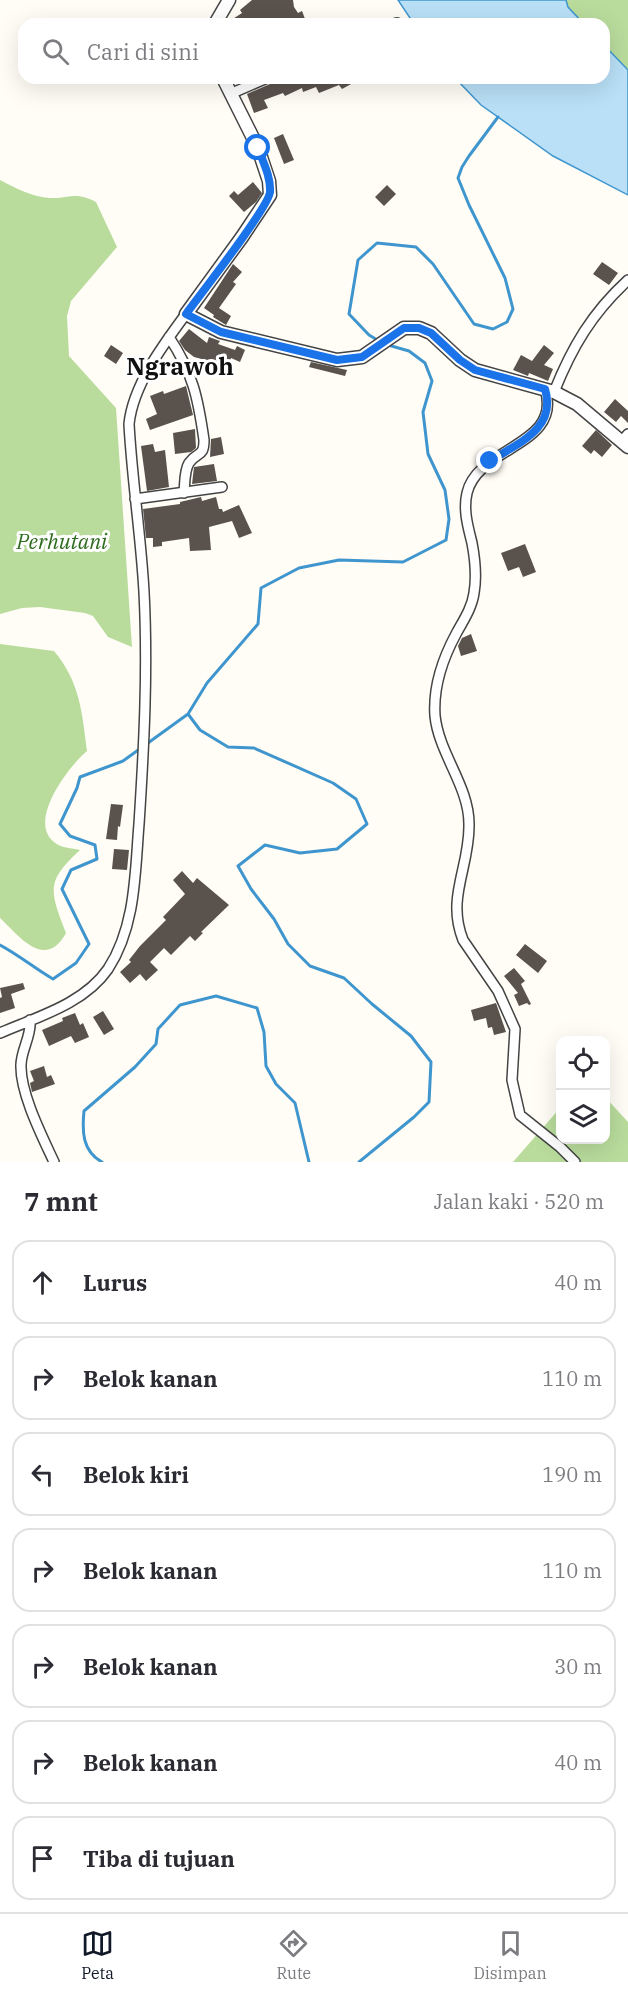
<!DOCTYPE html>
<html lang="id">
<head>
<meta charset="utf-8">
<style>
	:root { --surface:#fff; --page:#f7f7f7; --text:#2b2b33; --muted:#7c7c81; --line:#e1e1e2; --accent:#111827 }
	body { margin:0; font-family:"IBM Plex Serif",serif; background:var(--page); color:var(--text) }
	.controls { position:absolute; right:18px; bottom:18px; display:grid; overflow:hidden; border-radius:12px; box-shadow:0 6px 24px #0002 }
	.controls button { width:54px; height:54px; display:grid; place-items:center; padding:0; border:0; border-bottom:2px solid var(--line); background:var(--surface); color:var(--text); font:30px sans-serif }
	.stop { position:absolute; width:18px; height:18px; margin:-14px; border:4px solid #1a73e8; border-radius:50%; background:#fff }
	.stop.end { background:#1a73e8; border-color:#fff; box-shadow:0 2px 6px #0008 }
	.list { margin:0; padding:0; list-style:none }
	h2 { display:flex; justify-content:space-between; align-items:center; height:78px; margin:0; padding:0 24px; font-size:26px }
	h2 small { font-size:20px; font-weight:400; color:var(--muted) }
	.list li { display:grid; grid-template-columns:39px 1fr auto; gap:18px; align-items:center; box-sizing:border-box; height:84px; margin:0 12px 12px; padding:0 12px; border:2px solid var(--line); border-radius:18px }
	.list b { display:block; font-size:22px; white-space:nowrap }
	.list em { font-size:20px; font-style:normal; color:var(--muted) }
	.icon { flex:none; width:33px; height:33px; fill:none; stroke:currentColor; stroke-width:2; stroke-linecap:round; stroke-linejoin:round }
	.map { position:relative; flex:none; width:628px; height:1162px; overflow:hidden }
	.search { position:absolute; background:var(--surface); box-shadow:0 6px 24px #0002; left:18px; right:18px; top:18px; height:66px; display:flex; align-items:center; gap:15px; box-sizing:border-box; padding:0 21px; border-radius:18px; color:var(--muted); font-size:22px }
	.sheet { height:750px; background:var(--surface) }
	nav { display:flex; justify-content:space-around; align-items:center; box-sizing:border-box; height:84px; border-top:2px solid var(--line); background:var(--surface); font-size:16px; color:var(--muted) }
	nav a { display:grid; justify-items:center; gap:3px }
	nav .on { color:var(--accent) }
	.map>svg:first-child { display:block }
	.forest { fill:#b9dc9c }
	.water { fill:#b9e0f7; stroke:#3f96cf; stroke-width:1.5 }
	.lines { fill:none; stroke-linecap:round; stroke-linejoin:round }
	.stream { stroke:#3f96cf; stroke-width:3 }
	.building { fill:#5a524d }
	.minor-casing { stroke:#444; stroke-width:12 }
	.tertiary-casing { stroke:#444; stroke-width:15 }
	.minor { stroke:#fff; stroke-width:9 }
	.tertiary { stroke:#fff; stroke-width:12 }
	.route { stroke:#1a73e8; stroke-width:8 }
	.labels { text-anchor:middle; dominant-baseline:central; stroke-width:6; stroke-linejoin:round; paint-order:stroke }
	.park-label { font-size:21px; font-style:italic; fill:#2f6b1f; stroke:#fff }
	.quarter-label { font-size:24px; font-weight:bold; fill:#111; stroke:#fff }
</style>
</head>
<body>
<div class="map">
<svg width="628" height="1162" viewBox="0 0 628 1162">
	<rect width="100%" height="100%" fill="#fffdf5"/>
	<path class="forest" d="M566,0H628V70L604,45V24H584L568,7Z
		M0,180C15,188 33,197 50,198C71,199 74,191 96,202L117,247L71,301L67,316L69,356L116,408L132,647L108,637L93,616L85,613L40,607L22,608L0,614Z
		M0,644L54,651C80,682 82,712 87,751C69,766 27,821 54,842C60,848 72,848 80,850C45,882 50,891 66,933C45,971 19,936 0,918Z
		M606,1098L628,1122V1162H513L560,1108V1140H606Z"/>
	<path class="water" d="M398,0H566L568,7L584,24H414Z
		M604,45L628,70V195L553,156L481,105L455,78H604Z"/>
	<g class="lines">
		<path class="stream" d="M379,341L369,335L349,314L358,260L377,243L416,247L433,264L474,324L493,329L507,322L513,309L505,278L469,205L458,178L462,167L469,156L498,117
			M188,714L200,730L228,747L254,748L333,783L356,799L367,824L337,849L300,853L265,845L238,866L251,889L274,919L288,944L310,966L344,978L372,1004L411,1036L431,1062L429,1102L414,1117L359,1162
			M0,945C19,955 34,968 53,979L76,963L89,944L62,889L71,870L97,859L95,845L70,836L60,824L77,788L80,777L123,761L188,714L207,683L258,624L261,588L299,568L339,560L403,562L446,540L449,519L445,490L428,454L423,412L432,381L425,363L409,351L388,345
			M102,1162C82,1151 82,1131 84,1111L135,1067L156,1044L158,1029L180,1005L216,996L257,1008L264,1032L266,1066L276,1084L295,1103L309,1162"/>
	</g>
	<path class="building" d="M252,0H293L294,7L298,13L302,11L307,24H225L242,13L240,10Z
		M274,78H355L351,80L353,83L342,89L339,85L319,93L316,87L303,92L302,88L285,96L283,93L264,100L268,108L254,113L247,94L270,84Z
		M283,134L294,160L284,164L274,138Z
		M253,182L262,193L256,202L244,212L229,196L234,191L238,195Z
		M387,185L396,194L384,206L375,197Z
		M602,262L618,273L609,285L593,274Z
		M233,264L242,272L233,282L236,284L219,308L231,316L226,325L213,317L214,315L204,308Z
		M189,329L207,343L209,337L220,341L218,344L235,350L237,346L245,350L240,362L231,358L228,366L194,357L185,350L179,341Z
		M111,345L123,353L116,364L104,356Z
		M544,345L554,353L544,365L553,369L548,381L529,373L528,376L513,370L521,355L532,361Z
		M311,362L347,370L345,376L309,367Z
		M186,386L193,415L150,430L146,419L157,414L150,396L163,391L164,394Z
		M615,399L628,411V423L621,416L616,422L604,412Z
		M195,429L196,448L191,452L175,454L173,433Z
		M596,430L612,445L602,457L594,450L591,454L582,446Z
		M221,437L224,454L210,457L211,439Z
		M153,444L155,452L165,450L169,487L147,491L141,446Z
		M214,464L217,481L192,484L194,467Z
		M201,497L202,501L216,497L219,509H222L223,512L239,505L252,533L239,538L232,521L209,527L211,550L190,551L189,538L162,542V546L153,547V538H146L143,509L180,504V502Z
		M525,544L536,572L523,577L519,567L508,571L501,553Z
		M471,634L477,651L461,656L458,646L462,638Z
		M111,804L123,805L120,827L118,826L117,840L106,839Z
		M114,849L129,850L127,870L112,869Z
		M182,871L193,883L197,878L229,905L201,932L203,933L195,941L190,936L171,955L164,948L150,962L158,970L146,981L140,974L130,983L120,972L131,962L129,960L140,946L166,920L163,917L185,894L173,880Z
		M525,944L547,961L538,973L516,955Z
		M514,968L525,981L521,984L531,1004L529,1005L527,1003L519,1006L514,995L518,993L504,976Z
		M23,983L25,989L11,994L15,1008L0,1013V998L2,997L0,988Z
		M496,1003L506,1032L494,1035L492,1027L488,1028L486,1018L474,1021L471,1010Z
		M103,1011L114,1029L104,1035L93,1017Z
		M75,1013L80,1025L83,1023L89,1037L75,1043L71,1036L49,1046L42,1030L63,1021L62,1018Z
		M44,1066L47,1077L51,1075L55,1084L32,1092L30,1083L34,1081L30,1071Z"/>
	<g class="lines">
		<g class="minor-casing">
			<path id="minor" d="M393,24L397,23
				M230,94L267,78
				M169,337C193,373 198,398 204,440C204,458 197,451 189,463C184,471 185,484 184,493
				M545,389C563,446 478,446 467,493C463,510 468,527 472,543C475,559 477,576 474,593C472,608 463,621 456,634C442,660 433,687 435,716C439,754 469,786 469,824C470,867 446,897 463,940L498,991L515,1029L512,1080L520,1115L560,1147L575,1162
				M554,392C572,347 592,313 628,280
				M622,441L628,434
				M135,499L222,487
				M30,1020C32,1035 21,1050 21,1065C20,1093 42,1136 54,1162
				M0,1033C37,1017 84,1004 108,969C136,926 135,872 139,824C144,747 148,669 144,592C141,536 132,480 129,424C133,385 163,345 186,314"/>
		</g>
		<g class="tertiary-casing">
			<path id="tertiary" d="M215,24L229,0
				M223,78L258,148L269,181L270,195L242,237L186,314L221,332L337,360L362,357L404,328H419L431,333L460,360L475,370L554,392L577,404L628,447"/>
		</g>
		<use href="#minor" class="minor"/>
		<use href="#tertiary" class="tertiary"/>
	</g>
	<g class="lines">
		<path class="route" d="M258,148C263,162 271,177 270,192C269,207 199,296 186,314L221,332L337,360L362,357L404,328H419L431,333L460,360L475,370L545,389C557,429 518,443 490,461"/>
	</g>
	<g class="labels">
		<g class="park-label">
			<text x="62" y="541">Perhutani</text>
		</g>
		<g class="quarter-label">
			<text x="180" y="366">Ngrawoh</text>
		</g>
	</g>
</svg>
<div class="controls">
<button><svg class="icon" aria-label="locate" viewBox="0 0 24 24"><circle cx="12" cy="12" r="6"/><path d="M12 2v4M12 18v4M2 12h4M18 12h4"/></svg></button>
<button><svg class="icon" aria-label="layers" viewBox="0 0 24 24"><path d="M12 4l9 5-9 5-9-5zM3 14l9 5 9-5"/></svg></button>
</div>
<div class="stop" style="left:258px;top:148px"></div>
<div class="stop end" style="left:490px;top:461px"></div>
<div class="search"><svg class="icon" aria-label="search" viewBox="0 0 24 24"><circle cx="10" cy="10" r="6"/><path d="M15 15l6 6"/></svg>Cari di sini</div>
</div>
<section class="sheet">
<h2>7 mnt<small>Jalan kaki · 520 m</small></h2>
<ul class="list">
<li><svg class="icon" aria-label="ahead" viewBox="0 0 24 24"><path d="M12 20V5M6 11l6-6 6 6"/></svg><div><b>Lurus</b></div><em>40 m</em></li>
<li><svg class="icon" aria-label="right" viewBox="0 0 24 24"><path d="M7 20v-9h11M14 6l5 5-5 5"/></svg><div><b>Belok kanan</b></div><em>110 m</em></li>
<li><svg class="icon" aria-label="left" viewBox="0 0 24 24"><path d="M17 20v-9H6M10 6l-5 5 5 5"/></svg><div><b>Belok kiri</b></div><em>190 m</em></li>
<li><svg class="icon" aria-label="right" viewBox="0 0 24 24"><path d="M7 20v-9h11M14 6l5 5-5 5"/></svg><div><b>Belok kanan</b></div><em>110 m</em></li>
<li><svg class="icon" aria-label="right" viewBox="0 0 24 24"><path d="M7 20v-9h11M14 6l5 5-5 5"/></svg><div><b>Belok kanan</b></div><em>30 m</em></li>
<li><svg class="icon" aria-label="right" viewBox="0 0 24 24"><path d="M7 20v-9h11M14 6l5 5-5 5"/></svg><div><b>Belok kanan</b></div><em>40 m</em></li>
<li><svg class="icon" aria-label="arrive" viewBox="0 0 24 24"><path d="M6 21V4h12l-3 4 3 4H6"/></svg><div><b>Tiba di tujuan</b></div></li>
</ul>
</section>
<nav>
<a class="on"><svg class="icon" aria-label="map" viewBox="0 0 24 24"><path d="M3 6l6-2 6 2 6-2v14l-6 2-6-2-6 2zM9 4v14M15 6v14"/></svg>Peta</a>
<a><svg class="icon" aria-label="directions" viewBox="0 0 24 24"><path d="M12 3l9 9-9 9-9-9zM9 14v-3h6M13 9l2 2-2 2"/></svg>Rute</a>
<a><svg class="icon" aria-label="saved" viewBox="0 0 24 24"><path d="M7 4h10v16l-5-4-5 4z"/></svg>Disimpan</a>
</nav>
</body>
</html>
